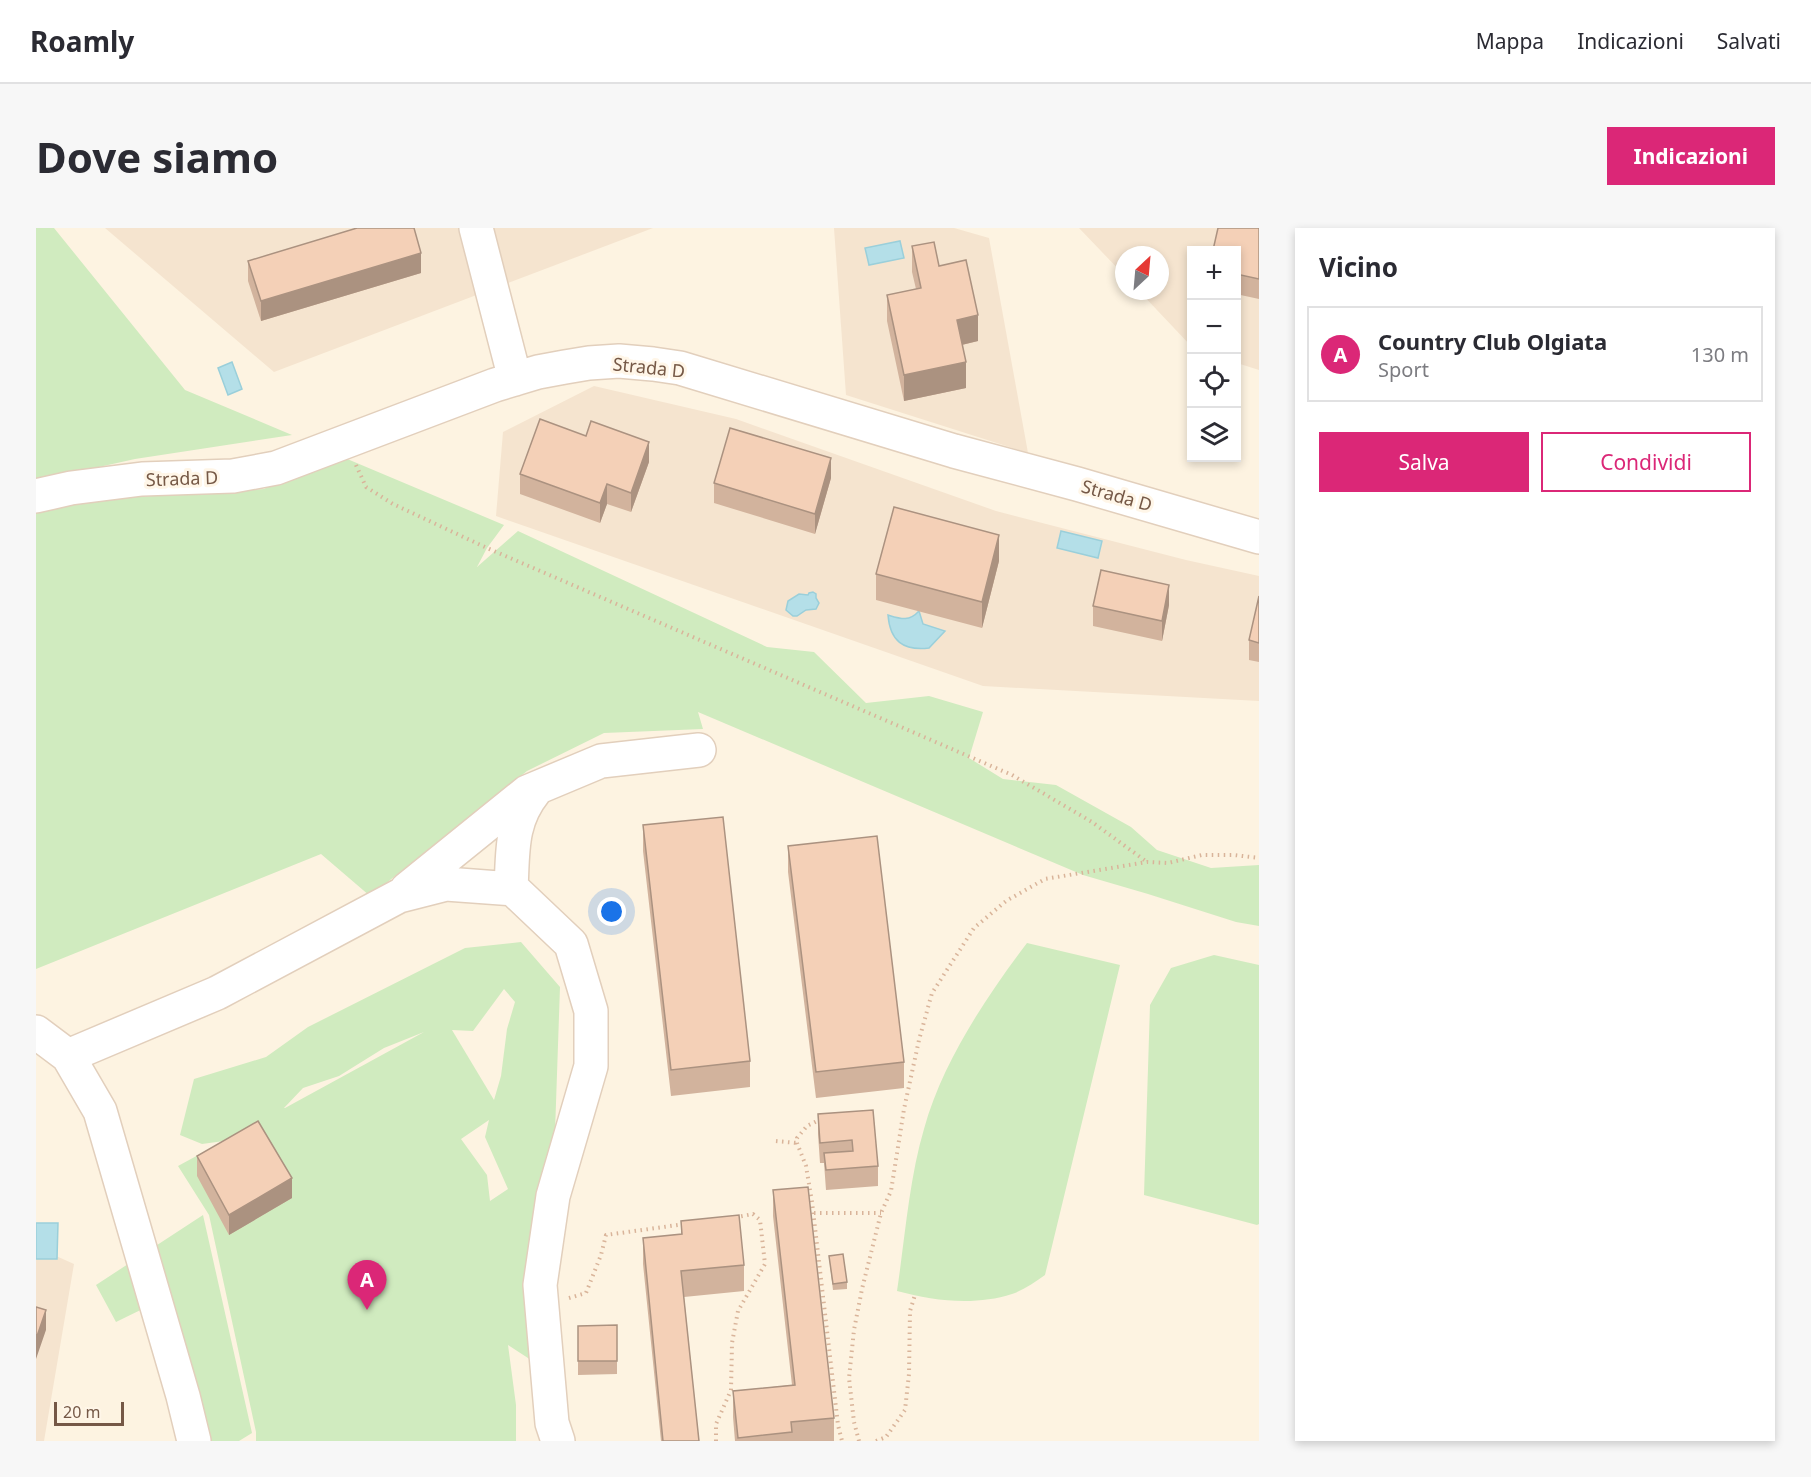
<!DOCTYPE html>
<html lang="it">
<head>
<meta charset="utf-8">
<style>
	:root { --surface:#fff; --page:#f7f7f7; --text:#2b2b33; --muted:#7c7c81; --line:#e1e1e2; --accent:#db2777 }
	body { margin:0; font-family:"Noto Sans",sans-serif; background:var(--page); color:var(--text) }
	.controls { position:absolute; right:18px; top:18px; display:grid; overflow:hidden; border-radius:0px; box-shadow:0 3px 9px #0003 }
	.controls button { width:54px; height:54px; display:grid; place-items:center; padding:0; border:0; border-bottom:2px solid var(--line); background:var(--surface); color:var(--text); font:30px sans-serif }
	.compass { position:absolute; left:1079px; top:18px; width:54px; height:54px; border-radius:50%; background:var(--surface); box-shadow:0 3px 9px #0003; rotate:26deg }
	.scale { position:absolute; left:18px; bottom:15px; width:70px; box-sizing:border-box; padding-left:6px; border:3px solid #755846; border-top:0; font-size:16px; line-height:21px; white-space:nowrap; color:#755846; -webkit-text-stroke:4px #fff6e8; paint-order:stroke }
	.you { position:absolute; left:576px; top:684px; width:21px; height:21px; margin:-15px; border:4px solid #fff; border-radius:50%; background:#1a73e8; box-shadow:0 0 0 9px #1a73e833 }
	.badge { display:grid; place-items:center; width:39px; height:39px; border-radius:50%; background:var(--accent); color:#fff; font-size:20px; font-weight:700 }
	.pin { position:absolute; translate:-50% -50px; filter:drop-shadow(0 2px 3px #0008) }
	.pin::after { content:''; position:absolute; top:32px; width:21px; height:18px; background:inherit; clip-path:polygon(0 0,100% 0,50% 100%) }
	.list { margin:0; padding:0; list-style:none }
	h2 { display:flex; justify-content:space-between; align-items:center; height:78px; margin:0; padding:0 24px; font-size:26px }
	h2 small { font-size:20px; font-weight:400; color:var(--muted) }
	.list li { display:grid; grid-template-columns:39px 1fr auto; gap:18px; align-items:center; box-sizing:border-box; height:96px; margin:0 12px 12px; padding:0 12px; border:2px solid var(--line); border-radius:0px }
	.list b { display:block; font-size:22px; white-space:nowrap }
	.list p { margin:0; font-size:20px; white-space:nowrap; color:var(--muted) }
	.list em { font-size:20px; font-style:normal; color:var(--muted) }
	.actions { display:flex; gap:12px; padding:18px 24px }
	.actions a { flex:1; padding:14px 0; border:2px solid var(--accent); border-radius:0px; text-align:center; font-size:21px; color:var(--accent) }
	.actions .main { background:var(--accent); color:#fff }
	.icon { flex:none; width:33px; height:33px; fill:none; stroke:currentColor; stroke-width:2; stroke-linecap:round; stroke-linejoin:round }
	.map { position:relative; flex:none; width:1223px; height:1213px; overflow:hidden; border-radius:0px }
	header { display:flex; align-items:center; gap:36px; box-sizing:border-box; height:84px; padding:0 30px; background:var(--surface); border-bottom:2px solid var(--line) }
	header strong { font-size:28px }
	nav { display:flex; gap:33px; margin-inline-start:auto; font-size:21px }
	.intro { display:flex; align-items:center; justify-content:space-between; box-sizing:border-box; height:144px; padding:0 36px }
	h1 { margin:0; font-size:42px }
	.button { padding:15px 27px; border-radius:0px; background:var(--accent); color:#fff; font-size:21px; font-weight:700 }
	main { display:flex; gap:36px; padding:0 36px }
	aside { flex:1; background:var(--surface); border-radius:0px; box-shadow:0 3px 9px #0003 }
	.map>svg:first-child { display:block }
	.residential { fill:#f5e4cf }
	.green { fill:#d0ebbf; fill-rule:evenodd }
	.water { fill:#b4dfe8; stroke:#9acfda; stroke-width:1.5 }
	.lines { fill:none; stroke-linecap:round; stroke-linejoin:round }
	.minor-casing { stroke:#e2cfbc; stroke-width:36 }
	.path { stroke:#d9b49a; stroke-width:4; stroke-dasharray:1.5 4.5; stroke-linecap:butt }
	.minor { stroke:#fff; stroke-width:33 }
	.wall { fill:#d2b39d }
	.shaded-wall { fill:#ab9280 }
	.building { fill:#f4d0b7; stroke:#ab9280; stroke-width:1.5 }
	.labels { text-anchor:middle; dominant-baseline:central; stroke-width:6; stroke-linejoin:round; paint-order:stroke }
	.street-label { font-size:18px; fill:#755846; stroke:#fff6e8 }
</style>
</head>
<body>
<header>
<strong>Roamly</strong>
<nav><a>Mappa</a><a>Indicazioni</a><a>Salvati</a></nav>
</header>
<div class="intro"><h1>Dove siamo</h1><a class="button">Indicazioni</a></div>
<main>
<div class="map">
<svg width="1223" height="1213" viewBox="0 0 1223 1213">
	<rect width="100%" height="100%" fill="#fdf3e1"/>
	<path class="residential" d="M69,0H617L238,144Z
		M798,0H918L953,10L992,225L810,167Z
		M1043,0H1223V142L1201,135L1200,22H1156L1155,118L1103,63H1124V27H1088V47Z
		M558,158L700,191L960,283L1150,332L1223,348V473L947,458L460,288L467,204Z
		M0,1019L38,1036L8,1213H0Z"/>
	<path class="green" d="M0,0H18L149,162L256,207L99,231L0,253Z
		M297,225L468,297L451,320L441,339L482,303L731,419L778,424L830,475L893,468L947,484L933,530L967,551L1020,557L1095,599L1121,622L1175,640L1223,637V698L1200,694L1112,666L1047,647L662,484L667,501L568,505L491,543L334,668L285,626L0,741V280L100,269L228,261Z
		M485,714L524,759L518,933L495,1132L472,1117L480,1177V1213H220V1204L173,987L142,938L188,913L166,916L144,907L158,851L230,829L272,799L429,720ZM468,761L479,774L471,801L465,848L458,872L416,802L437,803ZM388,804L249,880H248L267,860L303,848L348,820ZM453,892L449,909L472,961L454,973L451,947L425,911Z
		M991,715L1084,737L1009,1047C999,1054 988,1062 976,1066C939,1078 898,1073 861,1063C869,1010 873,952 888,901C906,835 950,769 991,715Z
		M1178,727L1223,737V996L1221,997L1108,967L1114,777L1135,740Z
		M167,987L216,1205L203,1213H167L127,1071L80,1094L60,1057Z"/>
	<path class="water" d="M864,13L868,30L833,37L829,20Z
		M196,134L206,161L192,167L182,140Z
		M1025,303L1066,313L1062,330L1021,320Z
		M777,364L780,366V370L783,375L780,381L770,382L761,388H757L750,382L752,373L763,366L772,367L773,365Z
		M883,383L887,396L909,403L893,420C867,423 854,413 852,387C865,391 873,394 883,383Z
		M0,995H22L21,1031H0Z"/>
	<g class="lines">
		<g class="minor-casing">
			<path id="minor" d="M440,0L479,151
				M0,268L35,260L106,251L197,248L240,240L459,157L502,144L529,139L553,135L583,133L617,136L644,140L918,223L1041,256L1223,309
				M371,661L491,564L565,533L663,522
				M475,661C477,624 474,594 499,563
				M0,804L32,828L64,883L147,1168L158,1213
				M32,828L181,765L363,668L410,656L477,661L535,716L555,783V838L517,968L504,1057L516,1195L522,1213"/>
		</g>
		<path class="path" d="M320,237L330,259L357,276L451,320L976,547L1056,594L1111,634
			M785,891L771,898L761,910V915L770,938L776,974L802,1197L806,1213
			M740,913L761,915
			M778,985H845
			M533,1070L550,1065L565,1027L570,1007L649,996
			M680,1213V1196L695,1162L696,1115L702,1083L729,1036L724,992L717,986L701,989
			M823,1213L818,1194L813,1150L818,1102L826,1061L845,985L855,963L868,881L883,812L896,765L938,700L970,673L1009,651L1111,634L1132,635L1166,627H1198L1223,630
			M840,1213L850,1209L869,1182L873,1146L874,1083L879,1067"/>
		<use href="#minor" class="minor"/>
	</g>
	<path class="wall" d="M1223,0V71L1200,66V22Z
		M876,18L903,38L942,113L926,117L930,160L868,173L851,93V67L880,61L876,44Z
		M212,33L385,45L225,93L212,53Z
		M613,234L595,284L571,276L564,295L484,266V246Z
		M795,250L779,306L678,275V255Z
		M963,333L946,400L840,372V346Z
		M1223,368V434L1213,432V412Z
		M1133,377L1126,413L1057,398V378Z
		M607,597L714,833V859L635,868L607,623Z
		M752,618L868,834V860L780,870L752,644Z
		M837,882L842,938V958L790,962L788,935H784L782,906V886Z
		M161,928L256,970L193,1007L161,948Z
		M737,962L798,1190V1213H699L697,1189V1163L756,1157L737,988Z
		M645,993L708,1037V1063L648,1069L663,1213H625L607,1036V1010L645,1006Z
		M793,1028L811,1054V1061L797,1062Z
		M581,1097V1146L542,1147V1098Z"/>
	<path class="shaded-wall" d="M385,25V45L225,93V73Z
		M942,87V113L921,118V92Z
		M930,134V160L868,173V147Z
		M613,214V234L595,284V265Z
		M795,230V250L779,306V286Z
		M571,256V276L564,295V275Z
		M963,307V333L946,400V374Z
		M1133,357V377L1126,413V393Z
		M256,950V970L193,1007V987Z
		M10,1082V1102L0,1131V1111Z"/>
	<path class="building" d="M321,0H378L385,25L225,73L212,33Z
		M1182,0H1223V51L1200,46V22H1177Z
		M898,14L903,38L930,32L942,87L921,92L930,134L868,147L851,67L885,60L876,18Z
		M504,191L550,208L555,193L613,214L595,265L571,256L564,275L484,246Z
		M694,200L795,230L779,286L678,255Z
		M858,279L963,307L946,374L840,346Z
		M1065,342L1133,357L1126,393L1057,378Z
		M1223,368V415L1213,412Z
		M687,589L714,833L635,842L607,597Z
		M841,608L868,834L780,844L752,618Z
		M837,882L842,938L790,942L788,925L817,923L816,912L784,915L782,886Z
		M222,893L256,950L193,987L161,928Z
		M772,959L798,1190L755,1194L756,1204L702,1210L697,1163L759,1157L737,962Z
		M703,987L708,1037L645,1043L663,1213H627L607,1010L646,1006L645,993Z
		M807,1026L811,1054L797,1056L793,1028Z
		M0,1079L10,1082L0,1111Z
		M581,1097V1133H542V1098Z"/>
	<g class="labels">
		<g class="street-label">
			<text transform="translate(613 139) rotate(6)">Strada D</text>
			<text transform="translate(146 250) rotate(-2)">Strada D</text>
			<text transform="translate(1081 267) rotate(16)">Strada D</text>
		</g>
	</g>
</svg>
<div class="controls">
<button>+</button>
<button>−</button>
<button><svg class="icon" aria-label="locate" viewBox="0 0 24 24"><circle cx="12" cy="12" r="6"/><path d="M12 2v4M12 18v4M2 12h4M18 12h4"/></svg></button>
<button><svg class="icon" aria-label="layers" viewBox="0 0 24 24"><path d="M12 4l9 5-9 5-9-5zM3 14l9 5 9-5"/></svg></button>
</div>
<svg class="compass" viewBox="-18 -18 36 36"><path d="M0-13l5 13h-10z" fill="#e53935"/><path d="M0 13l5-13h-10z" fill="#7c7c81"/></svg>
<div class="scale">20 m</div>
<div class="you"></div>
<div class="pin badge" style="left:331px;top:1082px">A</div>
</div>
<aside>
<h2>Vicino<small></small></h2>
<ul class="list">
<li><span class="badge">A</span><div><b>Country Club Olgiata</b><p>Sport</p></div><em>130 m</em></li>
</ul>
<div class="actions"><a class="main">Salva</a><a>Condividi</a></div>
</aside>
</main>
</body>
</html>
